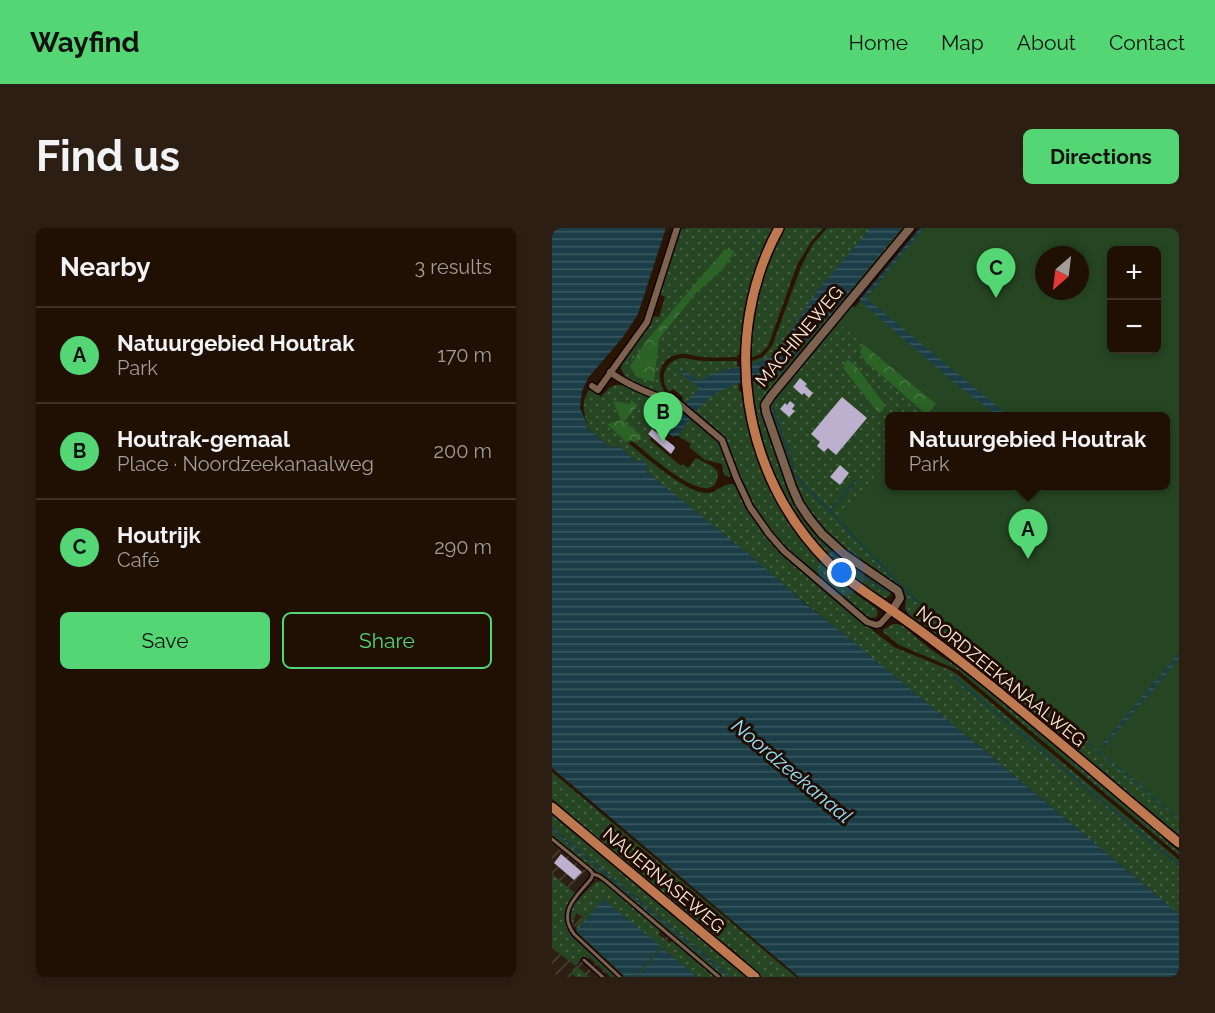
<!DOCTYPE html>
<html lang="en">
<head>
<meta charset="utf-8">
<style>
	:root { --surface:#201004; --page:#2d1e13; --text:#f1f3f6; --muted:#a29d9a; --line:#3d3026; --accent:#53d673 }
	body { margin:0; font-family:Raleway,sans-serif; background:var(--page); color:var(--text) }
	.controls { position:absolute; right:18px; top:18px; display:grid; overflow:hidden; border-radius:9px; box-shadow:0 3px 9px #0003 }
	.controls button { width:54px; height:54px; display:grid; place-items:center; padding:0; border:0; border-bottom:2px solid var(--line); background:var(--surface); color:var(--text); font:30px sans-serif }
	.compass { position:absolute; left:483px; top:18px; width:54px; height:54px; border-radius:50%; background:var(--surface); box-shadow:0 3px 9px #0003; rotate:208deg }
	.you { position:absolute; left:290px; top:345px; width:21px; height:21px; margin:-15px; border:4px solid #fff; border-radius:50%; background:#1a73e8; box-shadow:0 0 0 9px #1a73e833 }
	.badge { display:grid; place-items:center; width:39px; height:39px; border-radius:50%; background:var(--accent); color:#111; font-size:20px; font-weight:700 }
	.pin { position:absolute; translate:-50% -50px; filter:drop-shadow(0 2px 3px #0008) }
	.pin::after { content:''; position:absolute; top:32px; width:21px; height:18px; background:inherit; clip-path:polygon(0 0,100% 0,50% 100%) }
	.popup { position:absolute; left:333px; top:184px; width:285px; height:78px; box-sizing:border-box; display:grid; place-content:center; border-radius:9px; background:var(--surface); filter:drop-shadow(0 2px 4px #0005); font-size:20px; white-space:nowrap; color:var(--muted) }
	.popup b { font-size:22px; color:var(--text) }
	.popup::after { content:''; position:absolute; left:50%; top:100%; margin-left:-12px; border:12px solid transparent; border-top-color:var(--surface) }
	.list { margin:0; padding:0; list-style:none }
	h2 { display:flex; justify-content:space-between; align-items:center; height:78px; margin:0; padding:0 24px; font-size:26px }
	h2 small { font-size:20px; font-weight:400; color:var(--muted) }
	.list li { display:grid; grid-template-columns:39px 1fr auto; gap:18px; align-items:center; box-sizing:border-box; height:96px; padding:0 24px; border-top:2px solid var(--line) }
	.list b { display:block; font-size:22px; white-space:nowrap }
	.list p { margin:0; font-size:20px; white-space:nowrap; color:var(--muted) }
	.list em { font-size:20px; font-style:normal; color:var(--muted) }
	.actions { display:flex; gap:12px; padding:18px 24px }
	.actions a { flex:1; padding:14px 0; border:2px solid var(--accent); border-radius:9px; text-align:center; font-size:21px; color:var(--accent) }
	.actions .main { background:var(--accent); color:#111 }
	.map { position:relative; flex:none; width:627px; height:749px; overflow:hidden; border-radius:9px }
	header { display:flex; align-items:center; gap:36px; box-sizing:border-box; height:84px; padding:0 30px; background:var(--accent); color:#111 }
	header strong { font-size:28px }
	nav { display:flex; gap:33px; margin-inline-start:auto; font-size:21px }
	.intro { display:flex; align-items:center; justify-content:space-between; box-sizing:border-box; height:144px; padding:0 36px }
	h1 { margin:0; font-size:42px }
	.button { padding:15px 27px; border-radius:9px; background:var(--accent); color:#111; font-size:21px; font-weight:700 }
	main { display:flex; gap:36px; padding:0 36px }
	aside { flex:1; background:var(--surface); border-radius:9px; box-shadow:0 3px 9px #0003 }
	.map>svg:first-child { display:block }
	.industrial { fill:url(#industrial-furrows) }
	.grass { fill:url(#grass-dots) }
	.forest { fill:url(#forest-crowns) }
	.park { fill:#264522; fill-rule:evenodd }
	.water { fill:url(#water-rules) }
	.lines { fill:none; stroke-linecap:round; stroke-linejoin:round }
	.stream { stroke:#1a3d47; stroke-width:2 }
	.building { fill:#bcb0ce }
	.lane-casing { stroke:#120200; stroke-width:6 }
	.street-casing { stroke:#120200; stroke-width:9 }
	.secondary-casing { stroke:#120200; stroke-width:11 }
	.primary-casing { stroke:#120200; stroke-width:12 }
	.lane { stroke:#7c624f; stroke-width:3 }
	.street { stroke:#7c624f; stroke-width:6 }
	.secondary { stroke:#7c624f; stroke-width:8 }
	.primary { stroke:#bf7951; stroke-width:9 }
	.labels { text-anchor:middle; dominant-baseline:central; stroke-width:6; stroke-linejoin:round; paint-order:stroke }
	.street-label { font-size:18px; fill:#f9eadf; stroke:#200c00 }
	.water-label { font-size:20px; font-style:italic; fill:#91e0f8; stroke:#200c00 }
</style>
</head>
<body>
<header>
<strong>Wayfind</strong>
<nav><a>Home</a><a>Map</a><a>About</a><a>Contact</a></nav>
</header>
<div class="intro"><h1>Find us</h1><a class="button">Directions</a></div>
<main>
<aside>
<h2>Nearby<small>3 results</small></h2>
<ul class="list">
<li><span class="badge">A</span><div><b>Natuurgebied Houtrak</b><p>Park</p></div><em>170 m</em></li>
<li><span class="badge">B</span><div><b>Houtrak-gemaal</b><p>Place · Noordzeekanaalweg</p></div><em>200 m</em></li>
<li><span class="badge">C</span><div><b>Houtrijk</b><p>Café</p></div><em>290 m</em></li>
</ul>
<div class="actions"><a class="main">Save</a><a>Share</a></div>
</aside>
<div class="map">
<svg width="627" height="749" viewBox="0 0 627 749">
	<defs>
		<pattern id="industrial-furrows" width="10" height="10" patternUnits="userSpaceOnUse" patternTransform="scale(1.5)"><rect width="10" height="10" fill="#2d1f13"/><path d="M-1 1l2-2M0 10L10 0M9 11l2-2" fill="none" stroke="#4c4035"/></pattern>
		<pattern id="grass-dots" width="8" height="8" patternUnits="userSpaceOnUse" patternTransform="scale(1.5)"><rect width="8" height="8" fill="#264522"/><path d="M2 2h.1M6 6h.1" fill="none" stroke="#466042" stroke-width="1.8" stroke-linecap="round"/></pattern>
		<pattern id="forest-crowns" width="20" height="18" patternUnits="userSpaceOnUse" patternTransform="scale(1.5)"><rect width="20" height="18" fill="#2b6225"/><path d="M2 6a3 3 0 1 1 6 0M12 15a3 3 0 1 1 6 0" fill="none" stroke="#4a7944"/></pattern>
		<pattern id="water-rules" width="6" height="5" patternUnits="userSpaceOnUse" patternTransform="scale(1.5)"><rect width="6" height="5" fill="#1a3d47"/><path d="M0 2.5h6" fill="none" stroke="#3c5961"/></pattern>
	</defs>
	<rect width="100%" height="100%" fill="#2a1505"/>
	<path class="industrial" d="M0,599L34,627L180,749H0Z"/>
	<path class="grass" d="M127,0L133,1L134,0H223C209,29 198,58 192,90C190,102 190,115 187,127H185V129C174,129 162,130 151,129C144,129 135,125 128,126C106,129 103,151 114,166L113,167C97,161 64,155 70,132L92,104L100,88L107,89L113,69L107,66Z
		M231,0H271L259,14L245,37L216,118L208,126L200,129C194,118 205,61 210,47C216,31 224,16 231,0Z
		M275,0H355L209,176L247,283L258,297L337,361L339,366L336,369L333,370C319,364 306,353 295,343C239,296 204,227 199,154H201L200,133L211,129L220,118L249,39L261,16Z
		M300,77L436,188H338V258L627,344V609L509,510L486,488L466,471L395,414L357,387L353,381L354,369L351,362L301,329L273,305L248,271L217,182V176Z
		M131,130L150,133H185L187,163H188L190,167C205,257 247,331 324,380L326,385L324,389L319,390L313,387C276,356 233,327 207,286C198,273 192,259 186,244C182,233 179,220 172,210L130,174L131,169L121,161L117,164C106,150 113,132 131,130Z
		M63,157H69L110,173L118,172L129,181L121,189L113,183L111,184L118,190V192L108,205L100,201L95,206L99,210L98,212L129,238L131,236L136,240L144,230L160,238L166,244C165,291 93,222 80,213L76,215C93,228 132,264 154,265C165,266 172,252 184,257L198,284L211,303L219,314L245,339L324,405L342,419L398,442L406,447L627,632V686L433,523L95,244L94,240L96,237L90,232L87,234H84L68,218L58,219L33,198L35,196C31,180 29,174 38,160L49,169L56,161Z
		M139,189L168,215L179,243V246L178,249L172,247L170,236L153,232L137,219L139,216L126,208Z
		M341,396H346L351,398L378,421L410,442L455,476L601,598L615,614L627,623V627L406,442L347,417L331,404V402Z
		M0,544L244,749H209C194,733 179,718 159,707L22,592L13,582L0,571Z
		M0,585L195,749H180L0,599Z
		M0,602L176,749H170L55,651L18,624L15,621V620H13L0,608Z
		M0,646L23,665L26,662V663C11,681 8,691 23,710L66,749H59L35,727L31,731L29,730L24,738L38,749H24L19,745L24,738L0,720Z
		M50,653L109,702L106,706L118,715L121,712L164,749H145L110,720L85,749H83L108,718L51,672L27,700L26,704L74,749H71L25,706L24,699L31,689L25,685L22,690L21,697H18L17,686L19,678L44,654Z"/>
	<path class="forest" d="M173,21L183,23L170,42L145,64L107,111L102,154L84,149L78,138L95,112Z
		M322,111L415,188H370L371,185L368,181L312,132L308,123L311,117Z
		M297,132L304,138L333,177L330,184L325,183L291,140L294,133Z
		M79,172L86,177L72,194L82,201L90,211L82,214L80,212L74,214L55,196L69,192L61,173L78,176Z"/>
	<path class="park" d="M369,0H627V591L364,372L286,291L338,230V258H614V188H373L384,176L288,97ZM560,22H604V122H560ZM492,27H528V63H492Z"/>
	<path class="water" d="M0,0H114L86,86L71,109L36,150L30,163L28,180L35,196L34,199L58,219L68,218L84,234H87L90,231L96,237L94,240L95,244L199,328L254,376L298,411L433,523L627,686V749H247L0,540Z
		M319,0H349L299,62L223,151L182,156C177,161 171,161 165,165C147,175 137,192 126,208H122L121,209L117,206L118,204L116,205L112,202L118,190L111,183L121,189L147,160L129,145L131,142L148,153C170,137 200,141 223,126L268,59Z
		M368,0H372L314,70L457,188H446L405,157L308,73V70L310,69Z
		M627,425V431L552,519H550V517Z
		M429,426H431L627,590V592Z
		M0,599L180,749H176L0,602Z
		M50,672H52L109,718L83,749H74L25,703L27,700Z
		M110,720L145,749H85Z"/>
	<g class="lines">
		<path class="stream" d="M221,180L241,238V245L348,357L364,372L421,419
			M279,282L303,253
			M270,314L286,329L332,363
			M401,449L627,637"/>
	</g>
	<path class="building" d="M248,150L255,156L253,158L261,165L257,170L252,165L250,167L241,159Z
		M290,169L315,190L284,227L276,220L272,224L265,218L268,214L259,206Z
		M238,173L243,177L240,181L243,183L237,189L228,181L233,175L235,177Z
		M100,201L122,218L123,220L119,226L96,206Z
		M288,237L297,245L288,257L278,249Z
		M9,626L30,644L22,652L2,635Z"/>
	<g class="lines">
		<g class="lane-casing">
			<path id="lane" d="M0,611L38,642L41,646L39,651C25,668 5,683 22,706L68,749
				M41,646L47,648L54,653L167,749
				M32,732L51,749"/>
		</g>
		<g class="street-casing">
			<path id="street" d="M58,144C74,156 91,163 110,170H113L118,168L170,212L184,249L198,279L217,306L232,323L315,394L324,397L328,396L340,383
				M40,158L46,162L95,94L125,0"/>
		</g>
		<g class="secondary-casing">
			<path id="secondary" d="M340,383L348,370L346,363L292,326L270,306L257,290L247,275L240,259L214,184L213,177L219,168L358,0"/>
		</g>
		<g class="primary-casing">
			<path id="primary" d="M227,0C168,108 189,248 277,335C296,354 319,368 342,384C368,402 393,421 418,441C489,497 557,557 627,615
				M0,579L203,749"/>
		</g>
		<use href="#lane" class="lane"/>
		<use href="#street" class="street"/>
		<use href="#secondary" class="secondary"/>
		<use href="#primary" class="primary"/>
	</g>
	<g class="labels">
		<g class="street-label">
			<text transform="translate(247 108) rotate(-50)">MACHINEWEG</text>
			<text transform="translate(449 448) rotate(39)">NOORDZEEKANAALWEG</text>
			<text transform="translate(112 652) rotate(40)">NAUERNASEWEG</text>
		</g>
		<g class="water-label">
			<text transform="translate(240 543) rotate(40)">Noordzeekanaal</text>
		</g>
	</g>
</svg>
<div class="controls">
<button>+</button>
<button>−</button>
</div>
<svg class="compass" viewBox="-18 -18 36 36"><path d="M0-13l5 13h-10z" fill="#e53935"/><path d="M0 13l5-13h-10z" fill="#a29d9a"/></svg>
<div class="you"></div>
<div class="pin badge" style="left:476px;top:331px">A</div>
<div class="popup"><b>Natuurgebied Houtrak</b>Park</div>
<div class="pin badge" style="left:111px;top:214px">B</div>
<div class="pin badge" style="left:444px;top:70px">C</div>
</div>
</main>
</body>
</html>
